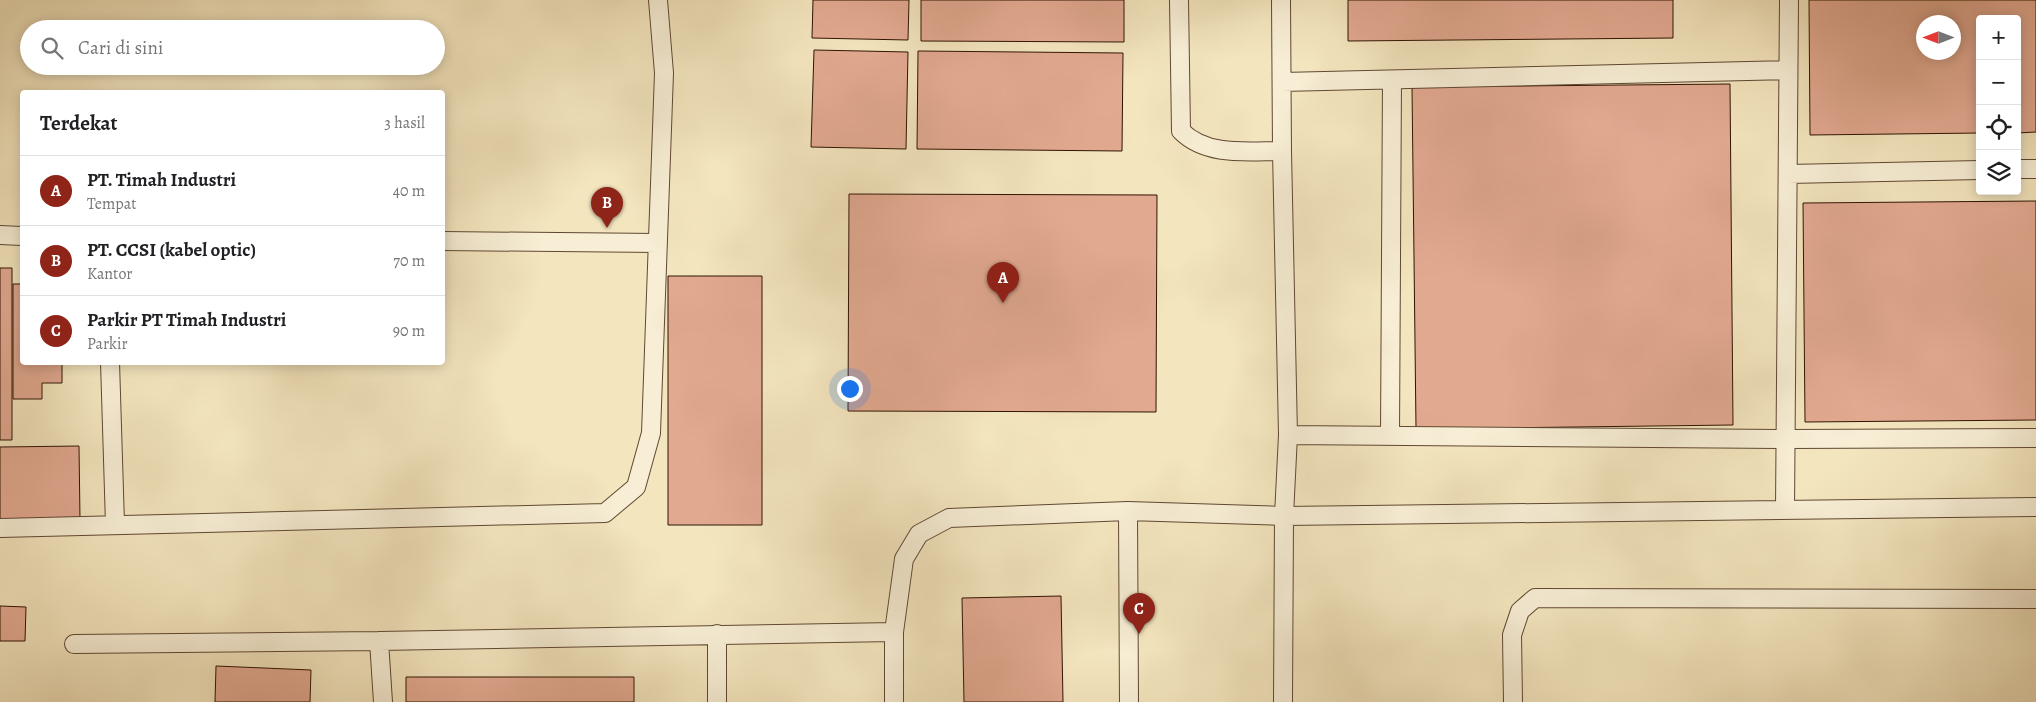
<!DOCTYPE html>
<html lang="id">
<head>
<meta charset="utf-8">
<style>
	:root { --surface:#fff; --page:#f6f6f6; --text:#202124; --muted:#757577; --line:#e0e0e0; --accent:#8f2418 }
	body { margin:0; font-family:Alegreya,serif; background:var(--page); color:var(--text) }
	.controls { position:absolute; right:15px; top:15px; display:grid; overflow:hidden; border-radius:5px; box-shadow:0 2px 12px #0003 }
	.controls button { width:45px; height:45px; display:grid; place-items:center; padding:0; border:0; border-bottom:1px solid var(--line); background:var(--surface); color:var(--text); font:25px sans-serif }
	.compass { position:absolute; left:1916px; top:15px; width:45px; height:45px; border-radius:50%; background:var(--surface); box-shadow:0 2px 12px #0003; rotate:270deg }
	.you { position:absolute; left:849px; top:388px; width:18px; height:18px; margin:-12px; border:4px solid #fff; border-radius:50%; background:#1a73e8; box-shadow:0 0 0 8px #1a73e833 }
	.badge { display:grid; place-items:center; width:32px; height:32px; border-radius:50%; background:var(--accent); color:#fff; font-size:16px; font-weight:700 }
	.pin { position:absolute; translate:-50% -41px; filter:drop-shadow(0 1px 2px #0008) }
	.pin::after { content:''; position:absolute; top:26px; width:18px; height:15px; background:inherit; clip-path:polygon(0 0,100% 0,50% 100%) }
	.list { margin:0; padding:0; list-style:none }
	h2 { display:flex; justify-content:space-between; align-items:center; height:65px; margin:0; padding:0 20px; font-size:21px }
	h2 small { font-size:16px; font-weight:400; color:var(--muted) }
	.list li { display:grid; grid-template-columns:32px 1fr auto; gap:15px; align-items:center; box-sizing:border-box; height:70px; padding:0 20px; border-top:1px solid var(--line) }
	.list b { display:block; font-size:19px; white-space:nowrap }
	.list p { margin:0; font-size:16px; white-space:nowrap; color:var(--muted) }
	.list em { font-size:16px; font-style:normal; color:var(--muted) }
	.icon { flex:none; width:28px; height:28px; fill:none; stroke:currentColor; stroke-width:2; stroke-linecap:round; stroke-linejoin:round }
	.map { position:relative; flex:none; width:2036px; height:702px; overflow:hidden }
	.search { position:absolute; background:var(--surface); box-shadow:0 2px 12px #0003; left:20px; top:20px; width:425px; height:55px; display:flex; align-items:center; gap:12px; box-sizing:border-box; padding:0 18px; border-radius:28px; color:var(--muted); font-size:19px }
	.panel { position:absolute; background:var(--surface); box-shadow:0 2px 12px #0003; left:20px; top:90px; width:425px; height:275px; border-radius:5px }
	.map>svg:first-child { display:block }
	.building { fill:#e2a991; stroke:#2f1403; fill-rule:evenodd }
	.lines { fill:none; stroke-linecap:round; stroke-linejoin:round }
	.lane-casing { stroke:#604832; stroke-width:20 }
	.lane { stroke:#f7eed5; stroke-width:18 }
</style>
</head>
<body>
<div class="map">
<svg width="2036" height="702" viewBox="0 0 2036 702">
	<rect width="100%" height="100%" fill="#f3e5be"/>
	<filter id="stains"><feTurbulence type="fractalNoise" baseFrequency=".004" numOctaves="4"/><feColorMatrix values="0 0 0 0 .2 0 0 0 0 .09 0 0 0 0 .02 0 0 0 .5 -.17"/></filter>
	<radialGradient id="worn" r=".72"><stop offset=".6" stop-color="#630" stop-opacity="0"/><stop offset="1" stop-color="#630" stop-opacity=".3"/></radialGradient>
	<path class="building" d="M813,0H909L908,40L812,38Z
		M921,0H1124V42L921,41Z
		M1348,0H1673V38L1348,41Z
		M1809,0H2036V132L2017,133V19H1980V133L1810,135ZM1924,22H1954V52H1924Z
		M814,50L908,52L906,149L811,147Z
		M918,51L1123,53L1122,151L917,149Z
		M1730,84L1733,425L1416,429L1412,87Z
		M849,194L1157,195L1156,412L848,411Z
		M2036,201V420L1805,422L1803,203Z
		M0,268H12V440H0Z
		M668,276H762V525H668Z
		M13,284H22V362H62V383H42V399H13Z
		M79,446L80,520L0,521V447Z
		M1061,596L1063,702H964L962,598Z
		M0,606L26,607L25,641H0Z
		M216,666L311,670L310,702H215Z
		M406,677H634V702H406Z"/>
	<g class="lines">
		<g class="lane-casing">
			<path id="lane" d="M1179,0L1181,131C1207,157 1248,151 1282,151
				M1281,0L1282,151L1288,435L1284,516L1283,702
				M1282,82L1788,70
				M2017,169H2036
				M1788,174L1980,170
				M0,235L22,236
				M442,241L658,243
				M110,362L115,524
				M1288,435L1786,439L2036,438
				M1390,436L1392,80
				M1785,510L1789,0
				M1128,511L1129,702
				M0,528L605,513L636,487L651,433L664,73L658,0
				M894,632V702
				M74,644L379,641
				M383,702L379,641L894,632L904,559L919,534L949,518L1128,511L1284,516L2036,507
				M717,702V634
				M1513,702L1512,635L1520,611L1535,598L2036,599"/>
		</g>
		<use href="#lane" class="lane"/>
	</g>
	<rect width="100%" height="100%" filter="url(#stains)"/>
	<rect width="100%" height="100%" fill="url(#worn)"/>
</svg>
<div class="controls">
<button>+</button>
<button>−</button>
<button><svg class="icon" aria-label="locate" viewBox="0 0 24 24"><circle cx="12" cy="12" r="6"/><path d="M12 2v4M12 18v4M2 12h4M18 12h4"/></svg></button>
<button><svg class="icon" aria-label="layers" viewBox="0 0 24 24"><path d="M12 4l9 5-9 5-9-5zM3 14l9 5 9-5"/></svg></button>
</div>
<svg class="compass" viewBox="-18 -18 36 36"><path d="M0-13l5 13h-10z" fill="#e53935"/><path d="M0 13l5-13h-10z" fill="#757577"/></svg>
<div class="you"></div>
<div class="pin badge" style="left:1003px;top:303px">A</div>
<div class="pin badge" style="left:607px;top:228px">B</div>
<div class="pin badge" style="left:1139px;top:634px">C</div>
<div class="search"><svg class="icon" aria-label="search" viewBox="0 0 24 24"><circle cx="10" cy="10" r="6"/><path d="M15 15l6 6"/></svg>Cari di sini</div>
<section class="panel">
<h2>Terdekat<small>3 hasil</small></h2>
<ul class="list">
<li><span class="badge">A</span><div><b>PT. Timah Industri</b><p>Tempat</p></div><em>40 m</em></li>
<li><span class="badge">B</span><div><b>PT. CCSI (kabel optic)</b><p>Kantor</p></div><em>70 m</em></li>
<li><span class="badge">C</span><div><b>Parkir PT Timah Industri</b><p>Parkir</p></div><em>90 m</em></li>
</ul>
</section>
</div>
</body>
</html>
